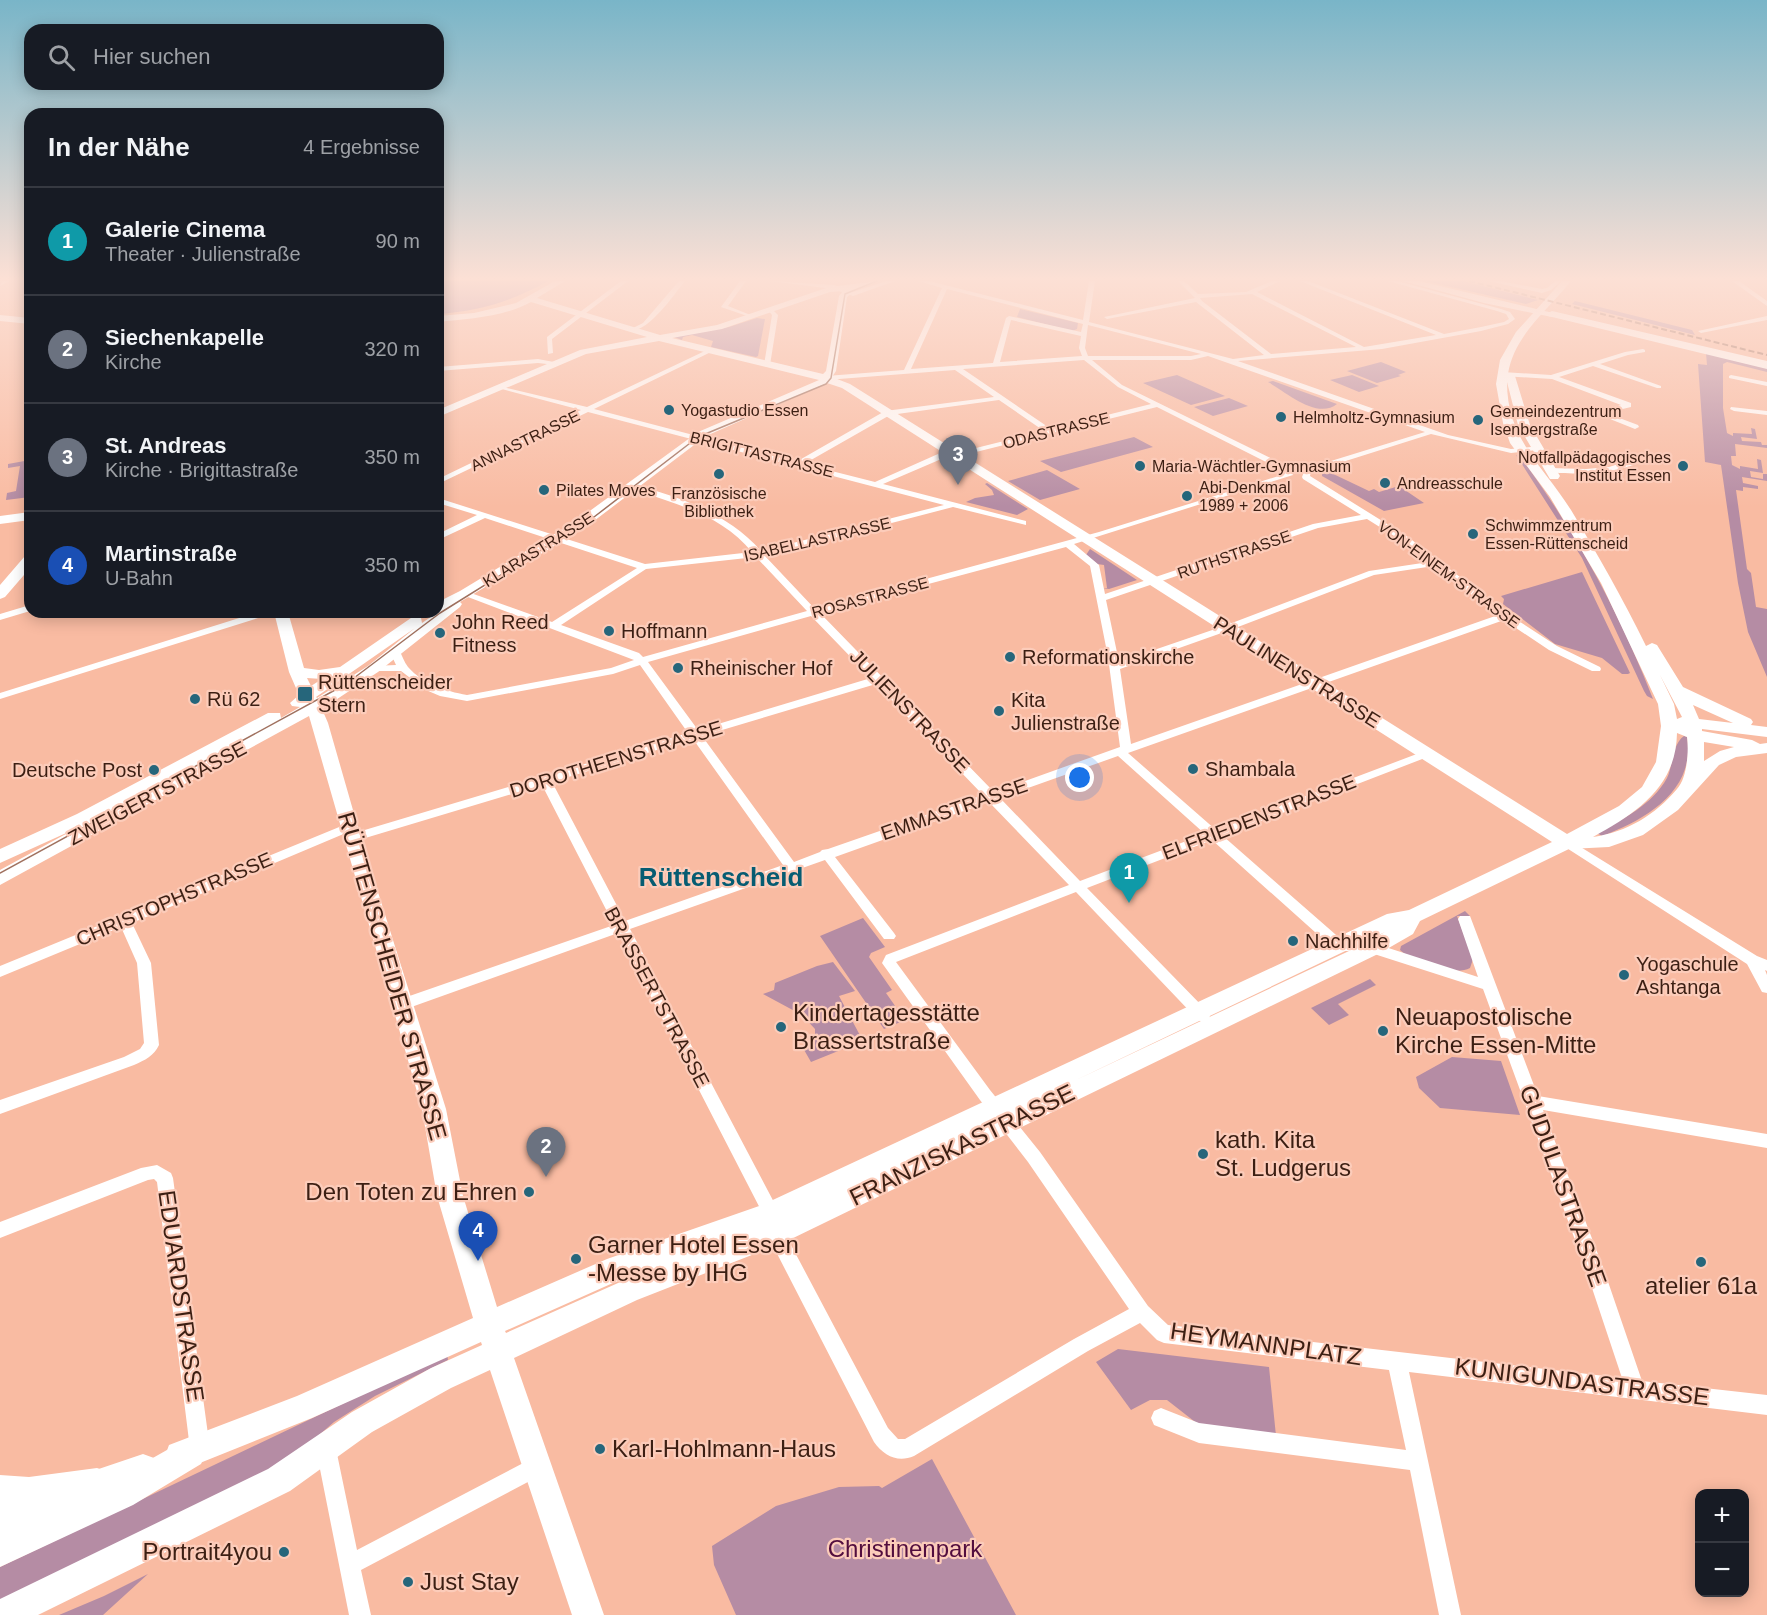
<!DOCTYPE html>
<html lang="de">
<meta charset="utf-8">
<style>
:root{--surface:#171b24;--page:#20242c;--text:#f1f3f6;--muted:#9ea1a6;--line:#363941;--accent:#ea580c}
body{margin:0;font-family:Helvetica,sans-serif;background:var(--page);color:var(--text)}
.controls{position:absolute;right:18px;bottom:18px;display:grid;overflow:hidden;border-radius:12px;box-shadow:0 3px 15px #0003}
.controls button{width:54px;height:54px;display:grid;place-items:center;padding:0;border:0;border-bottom:2px solid var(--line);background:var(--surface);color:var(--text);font:30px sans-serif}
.you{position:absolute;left:1080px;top:778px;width:21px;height:21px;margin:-15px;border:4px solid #fff;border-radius:50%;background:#1a73e8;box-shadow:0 0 0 9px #1a73e833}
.badge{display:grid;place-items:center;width:39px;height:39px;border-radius:50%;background:var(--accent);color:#fff;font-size:20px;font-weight:700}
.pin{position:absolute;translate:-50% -50px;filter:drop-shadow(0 2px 3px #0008)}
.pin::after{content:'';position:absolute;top:32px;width:21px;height:18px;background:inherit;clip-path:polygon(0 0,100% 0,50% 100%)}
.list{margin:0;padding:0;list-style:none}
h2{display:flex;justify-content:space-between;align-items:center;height:78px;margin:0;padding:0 24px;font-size:26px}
h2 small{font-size:20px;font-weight:400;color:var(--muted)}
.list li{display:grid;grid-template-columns:39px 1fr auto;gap:18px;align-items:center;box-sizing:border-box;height:108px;padding:0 24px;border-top:2px solid var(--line)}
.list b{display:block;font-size:22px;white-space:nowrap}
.list p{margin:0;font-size:20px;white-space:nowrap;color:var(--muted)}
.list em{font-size:20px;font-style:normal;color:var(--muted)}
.icon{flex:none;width:33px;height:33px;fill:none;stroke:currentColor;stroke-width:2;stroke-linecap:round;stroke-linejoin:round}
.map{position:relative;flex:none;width:1767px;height:1615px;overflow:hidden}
.search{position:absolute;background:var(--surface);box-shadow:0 3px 15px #0003;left:24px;top:24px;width:420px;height:66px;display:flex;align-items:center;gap:15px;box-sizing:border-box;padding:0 21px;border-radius:18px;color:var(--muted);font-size:22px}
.panel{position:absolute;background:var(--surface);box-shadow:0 3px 15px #0003;left:24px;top:108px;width:420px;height:510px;border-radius:18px}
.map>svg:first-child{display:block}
</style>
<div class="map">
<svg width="1767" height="1615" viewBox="0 0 1767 1615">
<rect width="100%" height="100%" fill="#f9bba2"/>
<path fill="#b58ca4" d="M438 281H548C513 301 479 311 438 314Z
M1425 281H1463L1538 300 1526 304Z
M1575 301 1692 330 1695 335 1572 304Z
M1020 309 1078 323 1077 329 1072 331 1017 317Z
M757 318 765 319 758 356 756 357 711 347 713 341 692 335 683 337 682 340 674 337 729 327Z
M1706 353 1767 368V372L1727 362 1723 364V408L1727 433 1733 436V433L1752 434 1751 428 1755 429 1757 439 1741 437 1742 441 1761 442 1762 445H1767V448L1735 444 1736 456H1731L1732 465 1740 469V466L1758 469 1757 459 1761 460 1763 473 1750 471 1751 477 1763 479V474H1767V481L1742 477 1743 483 1758 486V489L1743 487V491L1736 490 1747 569 1751 573 1756 607 1767 609V677L1748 632 1738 583 1721 465 1705 462 1698 364 1707 365Z
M1381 362 1406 372 1398 375 1401 376 1377 383 1347 371Z
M1177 375 1225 396 1191 405 1143 383Z
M1352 375 1379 386 1359 392 1330 380Z
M1273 381 1337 404C1317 420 1286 392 1268 382Z
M1229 398 1248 406 1213 416 1194 407Z
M1134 437 1153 447 1061 472 1040 461Z
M1516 455 1522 459C1576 533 1620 613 1653 699L1647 696 1644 691 1582 558Z
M30 460V497L6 500 7 493 16 491 20 466 8 468V464Z
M1047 470 1080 489 1040 500 1008 481Z
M1327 471 1369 491 1374 489 1379 492 1399 486 1424 503 1384 511 1322 476V473Z
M987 483 1028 509 1017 515 966 502 975 498 994 495 992 490 985 484Z
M1090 549 1137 580 1109 589 1103 588H1107L1104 565 1097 564 1086 555Z
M1582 572 1630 673 1628 674H1622L1602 658 1555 644 1503 604 1504 599 1501 596Z
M1684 736 1687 737C1696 791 1645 820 1602 836L1597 833C1623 819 1652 805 1667 778 1673 766 1672 744 1684 736Z
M1465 911 1470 916H1457L1473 959 1470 968C1453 977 1423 961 1406 955L1400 950 1401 946Z
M863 918 885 947 871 953 869 957 892 990 886 993 905 1020 884 1029 820 936Z
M833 962 855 991 839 996 863 1041 811 1062 803 1048 815 1043V1029L802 1015 763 994 774 990 775 983 817 966Z
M1370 979 1376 985 1338 1004 1349 1015 1329 1025 1311 1008Z
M1452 1057 1501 1061 1520 1115 1440 1108 1419 1088 1416 1077Z
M1118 1349 1269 1367 1276 1436 1199 1425 1167 1400H1150L1131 1410 1096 1362Z
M447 1354 448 1360 375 1396 334 1422 277 1472 0 1603V1567Z
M932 1459 1016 1615H736L714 1565 712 1546 776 1506 839 1487 879 1486 882 1488Z
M148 1574 103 1615H59L104 1596Z"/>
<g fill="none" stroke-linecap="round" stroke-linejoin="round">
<path fill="#fff" fill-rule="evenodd" d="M2 281H9L0 286Z
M621 281H628L552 339 553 353 548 354 547 337Z
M679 281H685C673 296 650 330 631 331V329L643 323Z
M740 281H746L728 306 753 316V318L721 307Z
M770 281 834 285 853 292 886 281H895L853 296 833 289Z
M919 281H929L1083 320 1089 281H1095L1089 322 1233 359 1264 355 1196 302 1107 319 1104 317 1195 298 1178 281H1184L1198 294 1246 292 1272 281H1280L1257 292 1364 347 1436 335 1300 281H1308L1444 334 1481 327 1504 322 1509 319 1506 314 1497 311 1388 281H1397L1501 309 1510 312 1515 319 1508 324 1481 331 1382 349 1238 361 1448 435 1511 449 1540 446 1541 448 1537 450 1511 453 1431 434 1311 472 1310 476 1408 537 1508 614 1557 646 1600 667 1601 669 1600 671H1592L1549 650 1504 620 1128 753 1216 830 1422 752H1430L1432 754 1430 756 1223 836 1343 941 1373 943 1478 977 1458 919 1460 916H1470L1538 1096 1767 1134V1148L1543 1110 1604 1270 1642 1381 1767 1395V1415L1409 1372 1461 1615H1439L1410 1470 1199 1443 1154 1425 1151 1418 1154 1411 1161 1408 1199 1423 1406 1450 1389 1370 1164 1343 1157 1340 1140 1323 1088 1351 914 1456C898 1463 884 1456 874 1442L770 1240 767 1234 770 1228 776 1226 782 1228 888 1428 898 1439H905L1074 1339 1129 1309 1028 1162 980 1100 882 963 886 955 1069 885 989 802 835 857 894 933 896 936 894 939H884L825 860 630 929 777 1208 779 1213 777 1218 771 1221 765 1218 618 933 403 1010 398 1008 396 1004 398 1000 614 925 542 785 352 842 348 841 346 838 348 835 688 733 640 665 613 674 467 701 440 696 426 690 401 671H369L368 669 369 667 373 666 396 665 390 652 395 649 399 650C402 655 404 662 408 667 423 684 445 691 467 695L611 668 634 660 460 594 462 592H468L552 622 637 568 485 518 438 540V534L477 515 438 503V498L645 564 752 552C721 514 673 503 629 488V484H632C679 497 728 513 761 551L944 505 588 412 438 484V479L581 410 498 388V386L587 407 707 350H711V352L594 409 796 462 885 411 994 397 955 370 826 380 823 378 826 376 904 370 942 288ZM947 289 1083 324 1081 332 1009 316 1006 318 993 363 911 369ZM1252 294 1356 347 1271 354 1202 301 1200 298ZM1011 320 1081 336 1079 348 1082 356 1000 362ZM1088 325 1201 354 1191 356H1088L1085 348ZM1208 356 1425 432 1305 469 1302 477 1303 479 1361 515 1313 524 1105 594 1099 565 1074 544 1293 475 1291 468 1122 385 1092 360H1191ZM1084 360 1118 387 1151 404 1051 429 963 369ZM999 400 1044 431 952 454V458L1157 407 1284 471 1285 474 1099 532 815 609 765 556 953 507 1026 525V521L883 484 953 454V450H947L875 482 804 464 890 415ZM1367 519 1402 541 1429 562 1369 571 1224 626 1119 662 1106 600 1318 528ZM1066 547 1090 566 1108 657 1120 747 994 792 820 613ZM756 557 807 611 643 657 639 653 561 625 646 569ZM1434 566 1498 615 1131 744 1120 669 1230 630 1374 575ZM811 616 871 678 698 730 648 662ZM876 684 983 795 828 849 822 850 820 852 794 862 702 736ZM693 739 783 865 625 921 552 782ZM1118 756 1205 834 1080 881 1000 798ZM1212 840 1335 950 1371 953 1483 989 1586 1270 1622 1378 1168 1325 1148 1306 1040 1152 990 1090 896 962 1076 892 1198 1020 1203 1022 1208 1020 1210 1016 1208 1012 1087 888Z
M1489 281H1500L1542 289 1547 288 1555 281H1561L1551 290 1542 293Z
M1732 281H1739L1767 301V306Z
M771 308 778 315 770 365 767 367 764 365 772 315 768 310Z
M1767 316V320L1701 333 1698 331Z
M1643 349 1645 350V352L1628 355 1600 364 1661 386V388H1657L1593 366 1559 377 1631 403V407L1606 413 1638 425 1639 427 1635 429 1595 413 1621 405 1552 379 1502 376 1499 374 1502 372 1551 375 1625 352Z
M538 359 559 363 556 365 538 363 438 371V367Z
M1731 375 1767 382V386L1729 378V376Z
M1731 407 1767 411V415L1734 411 1730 409Z
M1643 456H1646V460C1619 472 1593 475 1565 473 1558 473 1551 473 1546 470L1550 468 1586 469 1609 467Z
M30 605V611L0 620V614Z
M258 612H273L271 614 0 699V693Z
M349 823 355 827 353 830 132 923 151 963 159 1045C154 1056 145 1060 134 1065L0 1114V1100L124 1057 140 1049 144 1043 137 963 121 927 0 977V966Z
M1566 838 1757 956 1767 960V971L1765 970 1767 975V993L1762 992 1747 964 1562 845 1560 842Z
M157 1165 171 1173 173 1178 210 1449 207 1456 200 1459 193 1456 190 1449 157 1182 154 1179 148 1180 0 1238V1222L141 1168Z
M326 1439 333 1442 336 1449 357 1550 529 1460 536 1457 543 1460 546 1467 543 1474 361 1570 371 1615H349L316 1449 319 1442Z"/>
<path fill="#fff" fill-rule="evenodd" d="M555 281H565L537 298 660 335 717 325 829 287 879 281 853 292 847 297 836 371 832 377 850 384 1567 834 1619 806 1642 787 1656 762 1661 726 1658 704 1601 583 1550 497 1510 443 1503 423 1496 384 1500 360 1516 332 1562 281H1571C1548 310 1514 335 1508 374L1515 376 1530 425 1560 476 1558 479H1550L1518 425 1507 382C1507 440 1543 465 1571 510 1598 555 1623 599 1646 646L1652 643 1657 645 1683 687 1751 719 1753 722 1751 725 1767 727V737L1702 729V731L1752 740 1760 744 1767 743V753L1736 757 1719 765 1678 810 1643 835 1609 847 1569 849 1420 921 1413 934 1380 953 785 1242 637 1300 514 1358 604 1615H572L490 1370 451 1388 372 1432 290 1491 38 1615H0V1599L268 1469 352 1412 431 1368 482 1345 481 1342 312 1418 180 1471 169 1467 165 1456 169 1445 297 1396 473 1318 437 1196 422 1109 309 716 0 885V870L75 829 0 863V849L77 814 268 713H280L281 718 300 707 292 706 290 703 299 695 289 672 274 612H288L304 668 319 670 340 667 411 618H421L422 623 438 612V602L460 591 576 521 698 432 819 380 659 341 586 354 438 417V410L580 350 647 337 531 302C504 317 468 319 438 322V316L474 313 516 303ZM843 291 839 296 826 371 823 374 672 338 722 329 830 292ZM827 383 842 388 1552 842 1409 910 1387 914 762 1205 607 1259 497 1307 463 1196 446 1109 361 838 328 723 322 709 378 672 460 607 462 604 460 602 586 527 706 436ZM415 628 368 666 317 698 316 697ZM1660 675 1682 717 1677 719 1674 704ZM307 678 322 679 311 686ZM1693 705 1733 723 1699 719ZM1677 733 1687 737C1689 752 1687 778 1677 789 1655 815 1627 832 1593 837 1636 813 1676 788 1677 733ZM1704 742 1734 747 1720 751 1704 761ZM1385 932 1366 943 1074 1081ZM645 1271 506 1333 505 1331 613 1283Z
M30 512V520L0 524V516Z
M143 1454 154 1458 158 1469 154 1480 89 1502 78 1498 74 1487 78 1476Z
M46 1488 57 1492 61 1503 57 1514 0 1534V1504Z"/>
<path fill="#fff" fill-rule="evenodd" d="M1403 281H1419L1557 314 1552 317 1484 303Z
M0 315 30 318V324L0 321Z
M30 555V568L5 597 0 599V585L25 556Z
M190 1437 201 1442 206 1453 201 1464 133 1505 0 1567V1532L59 1506 29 1511 0 1509V1475L29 1477 97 1468 109 1472 112 1481Z"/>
<path fill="#fff" fill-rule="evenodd" d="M1552 311 1767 361V369L1548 316 1546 314Z"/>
<path stroke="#a0715f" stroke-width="1.5" d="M0 873 346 684 440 613 594 517 698 437 826 384 831 378 845 294 877 281"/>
<path stroke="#a0715f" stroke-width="2" stroke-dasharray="6 3" stroke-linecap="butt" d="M1469 281 1767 355"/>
</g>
<linearGradient id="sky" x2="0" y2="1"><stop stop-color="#79b5c8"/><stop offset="0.55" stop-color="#fce0d5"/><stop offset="1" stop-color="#fce0d5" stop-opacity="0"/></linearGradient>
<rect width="1767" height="507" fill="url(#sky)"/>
<g fill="#26667b" stroke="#fcccba" stroke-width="2">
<circle cx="669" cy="410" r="6"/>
<circle cx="1281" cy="417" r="6"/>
<circle cx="1478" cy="420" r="6"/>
<circle cx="1140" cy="466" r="6"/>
<circle cx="1683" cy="466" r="6"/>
<circle cx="719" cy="474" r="6"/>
<circle cx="1385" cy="483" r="6"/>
<circle cx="544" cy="490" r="6"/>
<circle cx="1187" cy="496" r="6"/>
<circle cx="1473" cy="534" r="6"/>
<circle cx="609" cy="631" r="6"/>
<circle cx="440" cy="633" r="6"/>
<circle cx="1010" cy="657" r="6"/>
<circle cx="678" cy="668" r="6"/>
<rect x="297" y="686" width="16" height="16" rx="3"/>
<circle cx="195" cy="699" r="6"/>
<circle cx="999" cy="711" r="6"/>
<circle cx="1193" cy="769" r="6"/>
<circle cx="154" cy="770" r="6"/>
<circle cx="1293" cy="941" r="6"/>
<circle cx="1624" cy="975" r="6"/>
<circle cx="781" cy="1027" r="6"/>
<circle cx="1383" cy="1031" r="6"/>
<circle cx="1203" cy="1154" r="6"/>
<circle cx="529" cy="1192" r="6"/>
<circle cx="576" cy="1259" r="6"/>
<circle cx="1701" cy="1262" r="6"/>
<circle cx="600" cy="1449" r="6"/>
<circle cx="284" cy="1552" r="6"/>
<circle cx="408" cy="1582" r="6"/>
</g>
<g text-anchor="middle" stroke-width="4.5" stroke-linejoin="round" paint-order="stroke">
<g font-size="16" fill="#3c1f13" stroke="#fcccba" text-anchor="start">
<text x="681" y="416">Yogastudio Essen</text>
<text x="1490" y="417">Gemeindezentrum<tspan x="1490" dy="18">Isenbergstraße</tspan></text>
<text x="1293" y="423">Helmholtz-Gymnasium</text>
<text x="1671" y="463" text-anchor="end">Notfallpädagogisches<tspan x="1671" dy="18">Institut Essen</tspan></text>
<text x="1152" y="472">Maria-Wächtler-Gymnasium</text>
<text x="1397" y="489">Andreasschule</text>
<text x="1199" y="493">Abi-Denkmal<tspan x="1199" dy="18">1989 + 2006</tspan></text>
<text x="556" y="496">Pilates Moves</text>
<text x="719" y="499" text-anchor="middle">Französische<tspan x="719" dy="18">Bibliothek</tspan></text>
<text x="1485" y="531">Schwimmzentrum<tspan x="1485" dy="18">Essen-Rüttenscheid</tspan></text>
</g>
<g font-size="16" fill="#3c1f13" stroke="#fcccba">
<text transform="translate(1056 430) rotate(-14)" y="6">ODASTRASSE</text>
<text transform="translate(525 440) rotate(-26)" y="6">ANNASTRASSE</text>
<text transform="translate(762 454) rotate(14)" y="6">BRIGITTASTRASSE</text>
<text transform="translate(817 539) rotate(-13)" y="6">ISABELLASTRASSE</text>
<text transform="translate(538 549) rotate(-32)" y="6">KLARASTRASSE</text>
<text transform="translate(1234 554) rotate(-19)" y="6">RUTHSTRASSE</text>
<text transform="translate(1449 574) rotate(36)" y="6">VON-EINEM-STRASSE</text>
<text transform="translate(870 597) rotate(-15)" y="6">ROSASTRASSE</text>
</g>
<g font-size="20" fill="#3c1f13" stroke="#fcccba" text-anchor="start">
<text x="452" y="629">John Reed<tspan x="452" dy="23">Fitness</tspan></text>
<text x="621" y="638">Hoffmann</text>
<text x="1022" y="664">Reformationskirche</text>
<text x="690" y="675">Rheinischer Hof</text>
<text x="318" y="689">Rüttenscheider<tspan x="318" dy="23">Stern</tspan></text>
<text x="207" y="706">Rü 62</text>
<text x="1011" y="707">Kita<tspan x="1011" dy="23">Julienstraße</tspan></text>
<text x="1205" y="776">Shambala</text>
<text x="142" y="777" text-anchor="end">Deutsche Post</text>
<text x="1305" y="948">Nachhilfe</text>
<text x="1636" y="971">Yogaschule<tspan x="1636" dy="23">Ashtanga</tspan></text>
</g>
<g font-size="20" fill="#3c1f13" stroke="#fcccba">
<text transform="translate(1297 672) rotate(32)" y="7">PAULINENSTRASSE</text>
<text transform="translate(910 711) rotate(46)" y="7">JULIENSTRASSE</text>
<text transform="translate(616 759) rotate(-17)" y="7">DOROTHEENSTRASSE</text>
<text transform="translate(157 793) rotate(-28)" y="7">ZWEIGERTSTRASSE</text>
<text transform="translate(954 809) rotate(-19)" y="7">EMMASTRASSE</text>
<text transform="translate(1259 817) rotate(-21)" y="7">ELFRIEDENSTRASSE</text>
<text transform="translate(174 899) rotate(-23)" y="7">CHRISTOPHSTRASSE</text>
<text transform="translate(657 997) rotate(62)" y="7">BRASSERTSTRASSE</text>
</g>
<g font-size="24" fill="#3c1f13" stroke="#fcccba">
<text transform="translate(392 976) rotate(74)" y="8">RÜTTENSCHEIDER STRASSE</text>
<text transform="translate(962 1145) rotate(-26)" y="8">FRANZISKASTRASSE</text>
<text transform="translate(1563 1186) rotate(70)" y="8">GUDULASTRASSE</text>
<text transform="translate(181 1296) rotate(82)" y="8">EDUARDSTRASSE</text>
<text transform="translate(1266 1344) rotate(8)" y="8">HEYMANNPLATZ</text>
<text transform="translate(1582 1382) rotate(7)" y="8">KUNIGUNDASTRASSE</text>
</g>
<g font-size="24" fill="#3c1f13" stroke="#fcccba" text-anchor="start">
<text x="793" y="1021">Kindertagesstätte<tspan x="793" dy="28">Brassertstraße</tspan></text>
<text x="1395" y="1025">Neuapostolische<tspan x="1395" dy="28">Kirche Essen-Mitte</tspan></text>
<text x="1215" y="1148">kath. Kita<tspan x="1215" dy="28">St. Ludgerus</tspan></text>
<text x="517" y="1200" text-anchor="end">Den Toten zu Ehren</text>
<text x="588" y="1253">Garner Hotel Essen<tspan x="588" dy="28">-Messe by IHG</tspan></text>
<text x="1701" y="1294" text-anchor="middle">atelier 61a</text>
<text x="612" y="1457">Karl-Hohlmann-Haus</text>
<text x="272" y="1560" text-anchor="end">Portrait4you</text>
<text x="420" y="1590">Just Stay</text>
</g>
<g font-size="24" fill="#520d3e" stroke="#fcccba">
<text x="905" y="1557">Christinenpark</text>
</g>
<g font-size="26" font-weight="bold" fill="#065c72" stroke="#fcccba">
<text x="721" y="886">Rüttenscheid</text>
</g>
</g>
</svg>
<div class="controls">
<button>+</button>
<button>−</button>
</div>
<div class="you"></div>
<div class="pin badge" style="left:1129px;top:903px;background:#0f9aa8">1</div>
<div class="pin badge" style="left:546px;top:1177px;background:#6b7280">2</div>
<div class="pin badge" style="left:958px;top:485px;background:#6b7280">3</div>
<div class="pin badge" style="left:478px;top:1261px;background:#1a4fb4">4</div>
<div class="search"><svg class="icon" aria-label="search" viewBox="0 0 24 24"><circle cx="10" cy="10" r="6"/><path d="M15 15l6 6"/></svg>Hier suchen</div>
<section class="panel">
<h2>In der Nähe<small>4 Ergebnisse</small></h2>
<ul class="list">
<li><span class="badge" style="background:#0f9aa8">1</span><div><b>Galerie Cinema</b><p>Theater · Julienstraße</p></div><em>90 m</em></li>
<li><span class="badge" style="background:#6b7280">2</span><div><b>Siechenkapelle</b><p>Kirche</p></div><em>320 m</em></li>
<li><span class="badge" style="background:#6b7280">3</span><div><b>St. Andreas</b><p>Kirche · Brigittastraße</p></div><em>350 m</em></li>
<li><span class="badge" style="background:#1a4fb4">4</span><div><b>Martinstraße</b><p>U-Bahn</p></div><em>350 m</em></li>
</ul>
</section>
</div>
